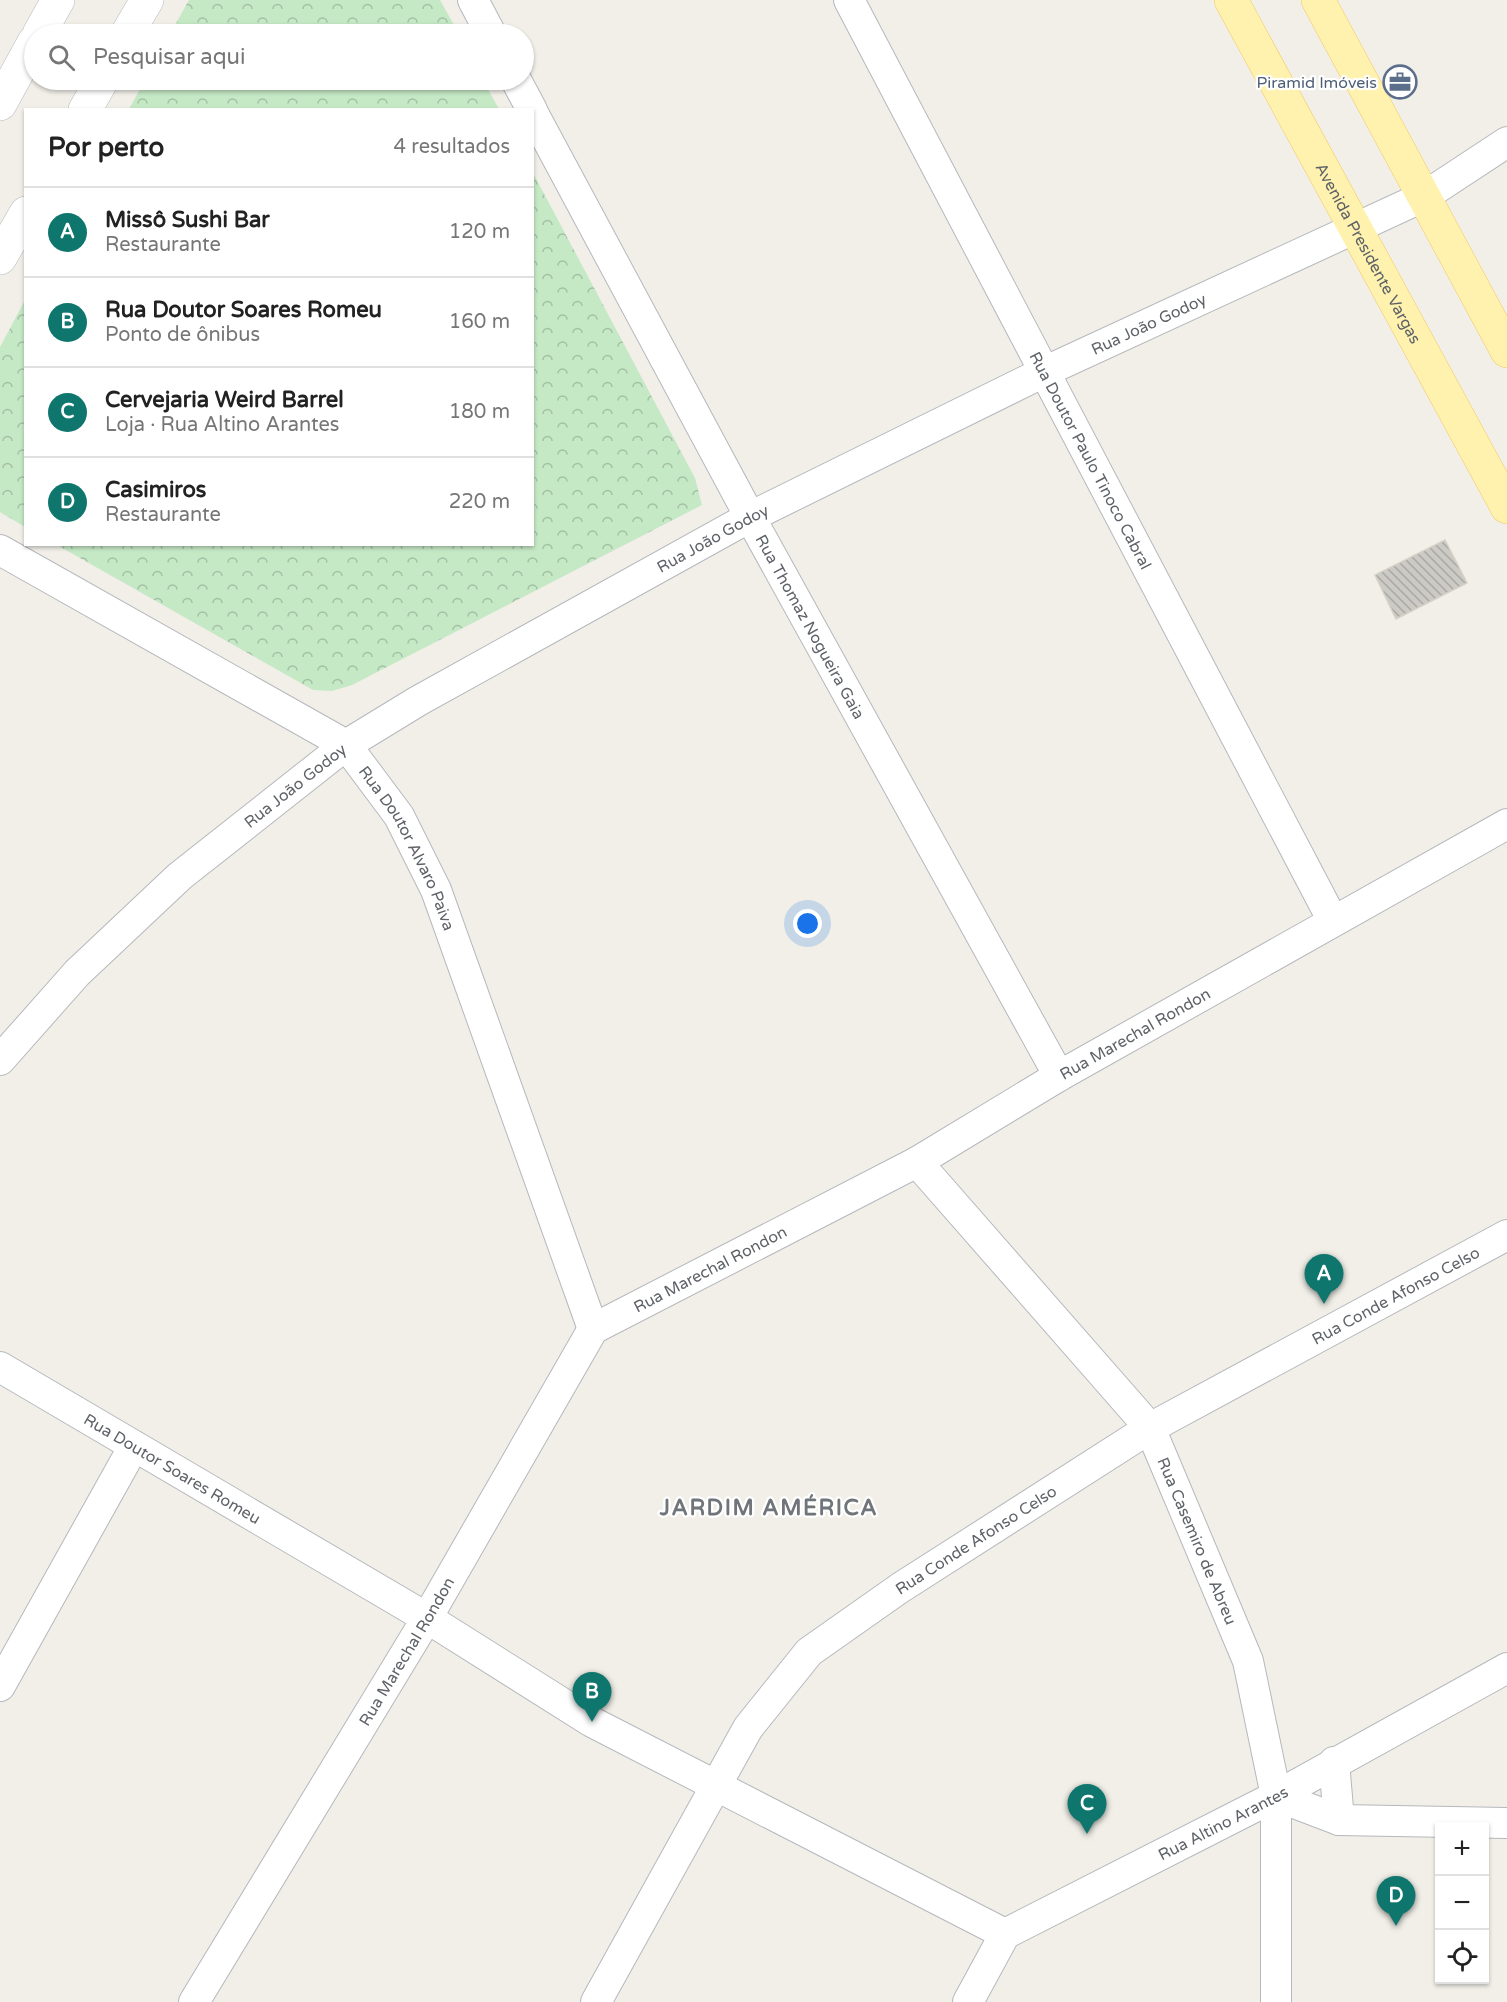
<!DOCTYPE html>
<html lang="pt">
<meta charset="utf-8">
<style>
:root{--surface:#fff;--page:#f6f6f6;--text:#222;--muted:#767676;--line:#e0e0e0;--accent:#0f766e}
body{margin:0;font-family:"Varela Round",sans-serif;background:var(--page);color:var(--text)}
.controls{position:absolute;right:18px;bottom:18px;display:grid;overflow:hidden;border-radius:0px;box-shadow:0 2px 4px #0004}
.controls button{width:54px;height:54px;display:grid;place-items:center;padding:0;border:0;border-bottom:2px solid var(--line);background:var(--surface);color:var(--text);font:30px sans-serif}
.you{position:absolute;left:808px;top:924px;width:21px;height:21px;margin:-15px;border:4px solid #fff;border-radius:50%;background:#1a73e8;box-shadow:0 0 0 9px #1a73e833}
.badge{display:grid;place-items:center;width:39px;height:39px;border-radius:50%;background:var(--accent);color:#fff;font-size:20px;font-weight:700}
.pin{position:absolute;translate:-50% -50px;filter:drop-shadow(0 2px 3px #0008)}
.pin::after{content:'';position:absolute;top:32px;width:21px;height:18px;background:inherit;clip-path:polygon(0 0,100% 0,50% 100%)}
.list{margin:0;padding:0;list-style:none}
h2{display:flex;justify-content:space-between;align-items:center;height:78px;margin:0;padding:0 24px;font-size:26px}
h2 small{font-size:20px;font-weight:400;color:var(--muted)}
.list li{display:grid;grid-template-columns:39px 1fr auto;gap:18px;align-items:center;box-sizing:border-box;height:90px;padding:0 24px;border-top:2px solid var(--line)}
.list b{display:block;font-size:22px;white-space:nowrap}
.list p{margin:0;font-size:20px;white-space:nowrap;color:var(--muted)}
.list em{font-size:20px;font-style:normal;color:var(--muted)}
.icon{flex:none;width:33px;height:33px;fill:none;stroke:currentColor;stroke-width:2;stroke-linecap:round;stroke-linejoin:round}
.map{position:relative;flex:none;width:1507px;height:2002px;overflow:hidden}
.search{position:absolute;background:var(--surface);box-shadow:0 2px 4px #0004;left:24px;top:24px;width:510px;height:66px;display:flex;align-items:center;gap:15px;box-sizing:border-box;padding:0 21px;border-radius:33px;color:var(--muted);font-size:22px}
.panel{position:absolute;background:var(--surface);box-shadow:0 2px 4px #0004;left:24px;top:108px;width:510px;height:438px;border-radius:0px}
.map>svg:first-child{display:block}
</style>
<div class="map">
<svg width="1507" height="2002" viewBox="0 0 1507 2002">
<defs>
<pattern id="park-crowns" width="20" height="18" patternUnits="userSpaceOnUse" patternTransform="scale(1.5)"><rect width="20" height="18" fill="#c5e8c5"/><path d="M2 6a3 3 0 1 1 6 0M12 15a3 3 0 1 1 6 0" fill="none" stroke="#a3c0a4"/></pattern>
<pattern id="building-back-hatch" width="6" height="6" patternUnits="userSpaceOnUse" patternTransform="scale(1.5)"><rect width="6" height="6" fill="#cccac5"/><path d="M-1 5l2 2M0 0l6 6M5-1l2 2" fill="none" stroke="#a9a8a4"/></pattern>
</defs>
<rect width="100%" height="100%" fill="#f1efe8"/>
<path fill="url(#park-crowns)" d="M189 0H440L459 34H170Z
M145 80H483L499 109H129Z
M533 173 695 478 702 505 352 685 332 691 313 690 57 545 532 544Z
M25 300V527L0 512V347Z"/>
<path fill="url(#building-back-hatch)" stroke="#d6d1c6" stroke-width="1.5" d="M1445 540 1467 583 1396 619 1375 575Z"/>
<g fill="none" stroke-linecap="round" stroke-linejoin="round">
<defs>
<g id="street">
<path d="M473 0 491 34"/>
<path id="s1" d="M849 0 1333 921"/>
<path d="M516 80 532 110"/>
<path id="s2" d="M532 111 750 517 1059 1076"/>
<path id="s3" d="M0 550 346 745 399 816 436 890 593 1329"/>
<path id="s4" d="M0 1060 77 973 180 876 346 745 418 701 750 517 1046 371 1425 196 1507 142"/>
<path id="s5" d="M917 1162 1150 1428 1248 1661 1276 1796V2002"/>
<path id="s6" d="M0 1367 427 1618 592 1722 1005 1934"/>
<path d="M0 1686 134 1446"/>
<path d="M1334 1762 1339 1820"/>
<path d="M1276 1796 1339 1820 1507 1823"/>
<path id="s7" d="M194 2002 427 1618 593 1329 917 1162 1059 1076 1507 824"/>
<path id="s8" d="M596 2002 748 1728 809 1652 900 1588 1150 1428 1507 1235"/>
<path id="s9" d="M968 2002 1005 1934 1276 1796 1507 1668"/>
</g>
<path id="secondary" d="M39 34 58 0
M127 34 147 0
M0 104 34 42
M85 110 102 80
M0 258 26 213"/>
<g id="primary">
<path id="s10" d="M1231 0 1507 507"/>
<path d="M1318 0 1507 351"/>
</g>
</defs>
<use href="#street" stroke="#b5b8bc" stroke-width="32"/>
<use href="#secondary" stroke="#b6babf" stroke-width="34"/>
<use href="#primary" stroke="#f2c960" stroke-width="34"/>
<use href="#street" stroke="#fff" stroke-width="30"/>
<use href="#secondary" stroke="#fff" stroke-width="33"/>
<use href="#primary" stroke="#fff2af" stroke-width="33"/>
</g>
<defs>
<symbol id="office-ring" viewBox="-11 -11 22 22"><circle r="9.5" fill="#fff" stroke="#5c6f8a" stroke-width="1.5"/><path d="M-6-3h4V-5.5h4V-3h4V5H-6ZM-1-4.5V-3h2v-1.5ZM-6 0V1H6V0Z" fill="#5c6f8a"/></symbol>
</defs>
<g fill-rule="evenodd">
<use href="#office-ring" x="1381" y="63" width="38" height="38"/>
</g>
<g text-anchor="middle" stroke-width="4.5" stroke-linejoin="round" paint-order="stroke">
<g font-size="16" fill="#4e5e75" stroke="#fff" text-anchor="end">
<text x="1377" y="88">Piramid Imóveis</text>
</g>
<g font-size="16" fill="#5f6368" stroke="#fff">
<text dy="6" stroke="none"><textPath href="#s10" startOffset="288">Avenida Presidente Vargas</textPath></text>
<text dy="6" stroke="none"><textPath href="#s4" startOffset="1376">Rua João Godoy</textPath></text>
<text dy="6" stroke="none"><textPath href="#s1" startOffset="520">Rua Doutor Paulo Tinoco Cabral</textPath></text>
<text dy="6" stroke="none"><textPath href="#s4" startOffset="890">Rua João Godoy</textPath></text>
<text dy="6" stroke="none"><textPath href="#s2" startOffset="586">Rua Thomaz Nogueira Gaia</textPath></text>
<text dy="6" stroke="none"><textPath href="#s4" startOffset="404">Rua João Godoy</textPath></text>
<text dy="6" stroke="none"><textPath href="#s3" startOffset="518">Rua Doutor Alvaro Paiva</textPath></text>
<text dy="6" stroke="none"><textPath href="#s7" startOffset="1400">Rua Marechal Rondon</textPath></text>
<text dy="6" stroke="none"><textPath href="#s7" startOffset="914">Rua Marechal Rondon</textPath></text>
<text dy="6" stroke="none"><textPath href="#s8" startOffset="1098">Rua Conde Afonso Celso</textPath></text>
<text dy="6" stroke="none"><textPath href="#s6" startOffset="200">Rua Doutor Soares Romeu</textPath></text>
<text dy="6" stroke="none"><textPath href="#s8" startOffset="612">Rua Conde Afonso Celso</textPath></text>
<text dy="6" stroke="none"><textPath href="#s5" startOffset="476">Rua Casemiro de Abreu</textPath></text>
<text dy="6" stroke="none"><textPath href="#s7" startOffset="410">Rua Marechal Rondon</textPath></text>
<text dy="6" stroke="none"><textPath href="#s9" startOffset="322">Rua Altino Arantes</textPath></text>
</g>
<g font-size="22" font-weight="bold" letter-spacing="1.5" fill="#70757a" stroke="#fff">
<text x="769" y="1515">JARDIM AMÉRICA</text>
</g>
</g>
</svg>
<div class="controls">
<button>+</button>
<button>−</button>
<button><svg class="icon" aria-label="locate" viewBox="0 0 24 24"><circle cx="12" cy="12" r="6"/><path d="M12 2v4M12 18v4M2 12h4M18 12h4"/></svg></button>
</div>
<div class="you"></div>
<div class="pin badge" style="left:1324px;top:1304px">A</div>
<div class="pin badge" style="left:592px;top:1722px">B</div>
<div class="pin badge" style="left:1087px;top:1834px">C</div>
<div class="pin badge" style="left:1396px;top:1926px">D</div>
<div class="search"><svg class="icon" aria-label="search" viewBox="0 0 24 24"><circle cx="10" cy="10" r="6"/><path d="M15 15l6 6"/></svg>Pesquisar aqui</div>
<section class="panel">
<h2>Por perto<small>4 resultados</small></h2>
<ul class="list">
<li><span class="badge">A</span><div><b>Missô Sushi Bar</b><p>Restaurante</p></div><em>120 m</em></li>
<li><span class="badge">B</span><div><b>Rua Doutor Soares Romeu</b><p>Ponto de ônibus</p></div><em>160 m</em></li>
<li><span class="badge">C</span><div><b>Cervejaria Weird Barrel</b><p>Loja · Rua Altino Arantes</p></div><em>180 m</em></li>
<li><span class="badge">D</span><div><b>Casimiros</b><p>Restaurante</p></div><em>220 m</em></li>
</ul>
</section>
</div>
